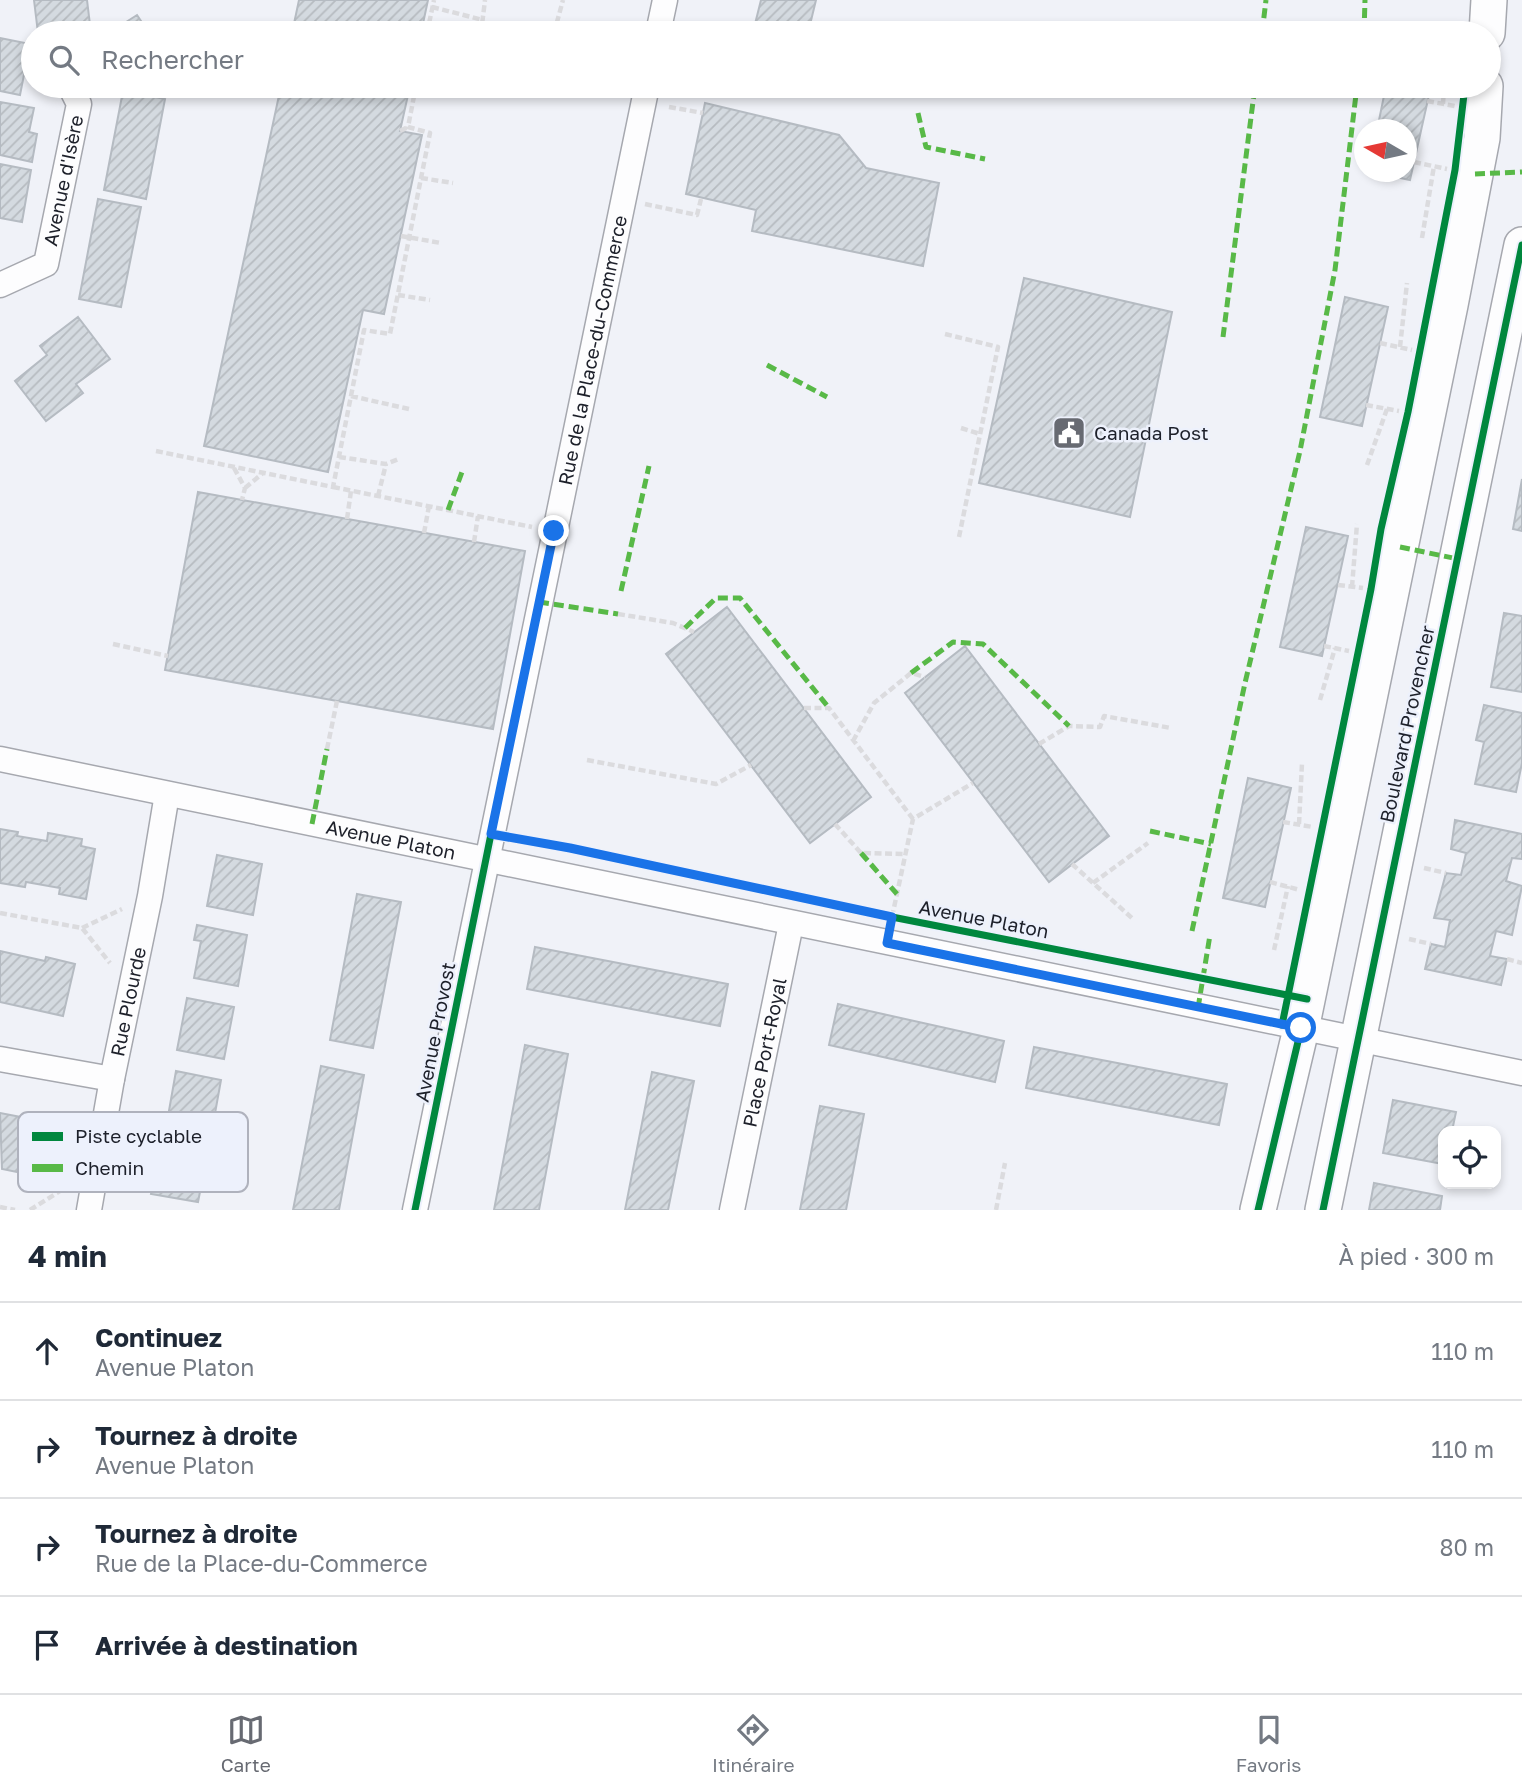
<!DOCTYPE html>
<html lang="fr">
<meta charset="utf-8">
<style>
:root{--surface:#fff;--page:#f6f6f7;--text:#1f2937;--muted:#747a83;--line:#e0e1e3;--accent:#676a72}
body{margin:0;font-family:"Golos Text",sans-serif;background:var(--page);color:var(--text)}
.controls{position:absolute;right:21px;bottom:21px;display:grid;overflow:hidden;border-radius:14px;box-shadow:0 4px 10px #0003}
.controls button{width:63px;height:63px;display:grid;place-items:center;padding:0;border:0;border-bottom:2px solid var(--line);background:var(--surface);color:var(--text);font:35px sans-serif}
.compass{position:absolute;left:1354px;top:119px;width:63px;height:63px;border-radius:50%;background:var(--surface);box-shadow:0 4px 10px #0003;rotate:279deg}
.stop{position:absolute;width:21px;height:21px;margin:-16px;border:5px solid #1a73e8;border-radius:50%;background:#fff}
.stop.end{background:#1a73e8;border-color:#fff;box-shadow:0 2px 7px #0008}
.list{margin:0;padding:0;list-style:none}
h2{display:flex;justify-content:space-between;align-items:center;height:91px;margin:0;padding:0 28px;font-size:30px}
h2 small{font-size:23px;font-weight:400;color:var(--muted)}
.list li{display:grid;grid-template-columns:46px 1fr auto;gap:21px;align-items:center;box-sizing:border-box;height:98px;padding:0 28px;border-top:2px solid var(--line)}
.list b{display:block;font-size:26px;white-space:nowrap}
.list p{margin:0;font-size:23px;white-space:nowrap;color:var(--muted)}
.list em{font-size:23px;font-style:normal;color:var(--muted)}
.icon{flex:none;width:38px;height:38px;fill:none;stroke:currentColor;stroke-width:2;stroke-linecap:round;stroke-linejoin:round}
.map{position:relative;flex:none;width:1522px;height:1210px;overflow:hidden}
.search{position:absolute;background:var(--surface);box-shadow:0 4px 10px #0003;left:21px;right:21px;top:21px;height:77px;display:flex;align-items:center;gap:18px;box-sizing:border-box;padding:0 24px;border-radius:38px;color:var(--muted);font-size:26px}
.sheet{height:483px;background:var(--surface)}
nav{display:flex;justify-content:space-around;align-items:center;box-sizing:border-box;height:98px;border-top:2px solid var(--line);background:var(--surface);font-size:19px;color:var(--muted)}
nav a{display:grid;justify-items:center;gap:4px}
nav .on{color:var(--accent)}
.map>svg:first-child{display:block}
</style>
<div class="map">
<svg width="1522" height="1210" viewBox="0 0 1522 1210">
<defs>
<pattern id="building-hatch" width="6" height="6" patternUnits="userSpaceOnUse" patternTransform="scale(1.75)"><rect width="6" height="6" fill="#d4dae0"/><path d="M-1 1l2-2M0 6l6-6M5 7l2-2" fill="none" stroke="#b6bbc0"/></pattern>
</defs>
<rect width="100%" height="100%" fill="#f0f2f8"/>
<path fill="url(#building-hatch)" stroke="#b5bbc2" stroke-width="2" d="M34 0H87L91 33H38Z
M299 0H428L421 33H292Z
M761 0H816L808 33 753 32Z
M137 15 149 33H109Z
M0 38 30 44 20 95 0 91Z
M281 86H410L400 131 422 135 384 314 363 310 328 472 204 446Z
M1386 86H1431L1410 180 1372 172H1406V130H1377Z
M123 91 165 99 146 199 104 190Z
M0 102 34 108 29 132 37 134 32 162 0 155Z
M705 103 839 135 866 168 939 183 923 266 752 231 756 210 686 194Z
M0 164 31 170 22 222 0 218Z
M98 199 141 207 121 307 79 299Z
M1024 278 1172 312 1130 517 979 483Z
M1345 297 1388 307 1362 426 1320 417Z
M78 317 110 359 76 384 83 393 46 421 15 381 47 355 40 346Z
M1522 479V531L1513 529Z
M198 492 525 551 493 729 165 670Z
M1306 527 1348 536 1322 656 1280 647Z
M727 607 871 797 810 843 666 654Z
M1504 613 1522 616V692L1491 687Z
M965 646 1109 836 1049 882 905 693Z
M1484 705 1522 713V763L1516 792 1475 784 1484 742 1476 740Z
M1248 778 1291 788 1265 907 1223 898Z
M1455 820 1522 834V859L1512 858 1506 881 1522 886 1512 935 1496 931 1490 956 1507 959 1501 985 1425 969 1431 944 1445 947 1450 920 1434 918 1446 873 1461 875 1466 853 1451 849Z
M0 829 18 832 17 836 47 841 48 833 82 839 81 846 95 849 86 899 59 894 60 888 26 882 25 887 0 883Z
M217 855 262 864 253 915 207 906Z
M357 894 401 902 373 1048 330 1040Z
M197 925 247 935 238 986 194 978 201 941 194 940Z
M535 947 728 984 720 1026 527 989Z
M0 951 45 961 46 957 75 964 63 1016 0 1002Z
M187 998 234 1007 224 1059 177 1050Z
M838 1004 1004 1041 995 1082 829 1045Z
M525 1045 568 1054 539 1210H494Z
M1034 1047 1227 1084 1219 1125 1026 1088Z
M321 1066 364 1075 339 1210H293Z
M176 1071 221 1080 212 1130 167 1122Z
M652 1072 694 1081 668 1210H625Z
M1393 1100 1456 1112 1452 1131H1443V1164L1383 1153Z
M820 1106 864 1114 846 1210H800Z
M0 1113 42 1121 32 1175 2 1169Z
M161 1143 208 1151 198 1202 151 1194Z
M1374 1183 1442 1196 1440 1210H1369Z"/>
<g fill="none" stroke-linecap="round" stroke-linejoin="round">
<defs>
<g id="street">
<path d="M658 33 665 0"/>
<path id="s1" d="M0 285 46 264 79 104 71 88"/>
<path id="s2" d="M0 759 1522 1073"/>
<path d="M0 1059 112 1079"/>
<path id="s3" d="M89 1210 112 1079 150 896 167 794"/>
<path id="s4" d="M415 1210 647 86"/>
<path id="s5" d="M732 1210 791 924"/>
</g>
<path id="secondary" d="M1487 33 1489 0
M1258 1210 1301 1029 1450 305 1482 138 1485 86
M1323 1210 1522 245"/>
</defs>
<use href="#street" stroke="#a6a8af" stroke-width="27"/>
<use href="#secondary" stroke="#a6a8af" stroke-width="38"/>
<path stroke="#dbdbde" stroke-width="4.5" stroke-dasharray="7 3.5" stroke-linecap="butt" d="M432 7 483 20
M427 33 434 0
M481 33 485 0
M554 33 563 0
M1447 33 1448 28
M1427 101 1455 106
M1443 104 1444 86
M669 107 703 113
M400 131 408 127
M1414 162 1447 169
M421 178 453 183
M645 204 697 215 701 199
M401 236 441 243
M1422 238 1434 166
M398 295 430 300
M945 334 998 347 959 537
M1380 343 1412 350
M1400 347 1407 283
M351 396 409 409
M1366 405 1399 411
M961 428 980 434
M156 451 333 487 364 330 390 334 430 133 408 127 416 86
M339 457 386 464 399 459
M1367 465 1387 409
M234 468 245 488 242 500
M333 487 532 527
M245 488 263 473
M378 496 386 464
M347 519 351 491
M424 533 429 506
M474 542 478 516
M1338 585 1363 588
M1352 587 1357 524
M618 614 673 623 694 632
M113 644 168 656
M1324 646 1349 651
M1320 700 1335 648
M804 708H829L913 819
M853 741 874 703 911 673 925 677
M1039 744 1069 726 1100 727 1104 716 1171 728
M327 749 337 701
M587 760 716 784 751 765
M1283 822 1313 827
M835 824 861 853 906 854
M1299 824 1302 763
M1072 864 1133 919
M1424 868 1446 873
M1270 882 1300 890
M1093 883 1148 843
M0 913 82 928 110 963
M892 917 913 819 973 783
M82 928 122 909
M1409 939 1431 944
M1274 950 1288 886
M1507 959 1522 963
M0 1207 15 1210
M30 1210 68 1186
M996 1210 1005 1163"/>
<use href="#street" stroke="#fdfdfe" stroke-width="24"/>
<use href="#secondary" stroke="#fdfdfe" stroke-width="35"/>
<path stroke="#58b947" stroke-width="5" stroke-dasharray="10 5" stroke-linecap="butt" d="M1262 33 1266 0
M1364 33 1365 0
M918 113 926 147 985 159
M1475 174 1522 172
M1223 337 1255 86
M767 365 827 397
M448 510 462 472
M1400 547 1458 559
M621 591 649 466
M539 602 618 614
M685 628 716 598H740L829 708
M911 673 953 642 983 644 1069 726
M312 824 327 749
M1150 831 1211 844
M861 853 897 894
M1192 931 1245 683 1300 451 1335 270 1357 86
M1198 1008 1210 935"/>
<defs>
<path id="cycleway" d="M1282 1025 1371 589 1381 529 1408 412 1455 170 1465 86
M415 1210 491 834 570 848 892 917 1307 999
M1258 1210 1301 1029
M1323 1210 1522 245"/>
</defs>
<use href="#cycleway" stroke="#edf1fc" stroke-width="11"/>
<use href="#cycleway" stroke="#00873e" stroke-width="7"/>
</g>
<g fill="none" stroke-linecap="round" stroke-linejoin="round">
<path stroke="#1a73e8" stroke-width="9" d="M554 531 491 834 570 848 892 917 887 943 1301 1028"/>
</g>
<defs>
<symbol id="civic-square" viewBox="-11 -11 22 22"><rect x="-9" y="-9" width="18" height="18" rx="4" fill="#676a72" stroke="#edf1fc"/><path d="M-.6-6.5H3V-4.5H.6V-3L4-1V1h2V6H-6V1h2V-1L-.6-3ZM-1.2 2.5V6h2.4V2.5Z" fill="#fff"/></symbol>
</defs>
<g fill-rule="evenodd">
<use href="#civic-square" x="1050" y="414" width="38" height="38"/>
</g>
<g text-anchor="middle" stroke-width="5" stroke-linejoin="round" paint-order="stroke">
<g font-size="19" fill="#1d202a" stroke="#edf1fc">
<text dy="7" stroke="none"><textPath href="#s1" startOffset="136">Avenue d'Isère</textPath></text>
<text dy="7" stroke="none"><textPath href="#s4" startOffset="878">Rue de la Place-du-Commerce</textPath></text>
<text transform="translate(1407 724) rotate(-78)" y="7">Boulevard Provencher</text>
<text dy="7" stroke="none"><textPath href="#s2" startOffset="399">Avenue Platon</textPath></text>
<text transform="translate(984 919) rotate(11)" y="7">Avenue Platon</text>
<text dy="7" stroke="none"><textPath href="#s3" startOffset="212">Rue Plourde</textPath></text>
<text transform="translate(435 1032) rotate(-79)" y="7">Avenue Provost</text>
<text dy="7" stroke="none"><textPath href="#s5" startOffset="161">Place Port-Royal</textPath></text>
</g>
<g font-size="19" fill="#1d202a" stroke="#edf1fc" text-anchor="start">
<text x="1094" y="440">Canada Post</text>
</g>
</g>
<rect x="18" y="1112" width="230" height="80" rx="10" fill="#edf1fc" stroke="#afb2bd" stroke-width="2"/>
<rect x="32" y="1132" width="31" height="9" fill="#00873e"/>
<rect x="32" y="1164" width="31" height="8" fill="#58b947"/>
<g font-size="19" fill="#1d202a">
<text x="75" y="1143">Piste cyclable</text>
<text x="75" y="1175">Chemin</text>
</g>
</svg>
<div class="controls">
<button><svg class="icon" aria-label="locate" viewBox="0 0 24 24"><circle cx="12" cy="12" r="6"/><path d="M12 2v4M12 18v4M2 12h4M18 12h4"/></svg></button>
</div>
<svg class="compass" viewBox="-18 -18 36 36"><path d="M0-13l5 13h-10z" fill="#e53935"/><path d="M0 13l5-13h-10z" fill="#747a83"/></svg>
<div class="stop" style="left:1301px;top:1028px"></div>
<div class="stop end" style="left:554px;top:531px"></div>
<div class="search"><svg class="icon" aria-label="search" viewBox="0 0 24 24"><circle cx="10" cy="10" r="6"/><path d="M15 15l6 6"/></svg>Rechercher</div>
</div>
<section class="sheet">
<h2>4 min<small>À pied · 300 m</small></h2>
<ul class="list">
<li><svg class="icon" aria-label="ahead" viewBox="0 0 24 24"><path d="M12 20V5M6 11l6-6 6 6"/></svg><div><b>Continuez</b><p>Avenue Platon</p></div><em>110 m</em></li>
<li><svg class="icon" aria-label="right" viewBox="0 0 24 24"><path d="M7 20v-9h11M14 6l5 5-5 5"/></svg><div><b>Tournez à droite</b><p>Avenue Platon</p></div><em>110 m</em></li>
<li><svg class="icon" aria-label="right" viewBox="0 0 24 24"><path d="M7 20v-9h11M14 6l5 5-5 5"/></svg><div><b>Tournez à droite</b><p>Rue de la Place-du-Commerce</p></div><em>80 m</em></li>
<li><svg class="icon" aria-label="arrive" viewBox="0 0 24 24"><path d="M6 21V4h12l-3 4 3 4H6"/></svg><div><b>Arrivée à destination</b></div></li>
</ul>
</section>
<nav>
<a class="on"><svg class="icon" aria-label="map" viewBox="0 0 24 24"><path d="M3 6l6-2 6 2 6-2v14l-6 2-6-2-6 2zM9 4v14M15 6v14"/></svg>Carte</a>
<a><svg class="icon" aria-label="directions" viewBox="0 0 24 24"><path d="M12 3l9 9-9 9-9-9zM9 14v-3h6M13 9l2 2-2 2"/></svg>Itinéraire</a>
<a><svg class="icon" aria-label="saved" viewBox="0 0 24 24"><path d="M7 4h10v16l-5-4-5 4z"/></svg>Favoris</a>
</nav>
